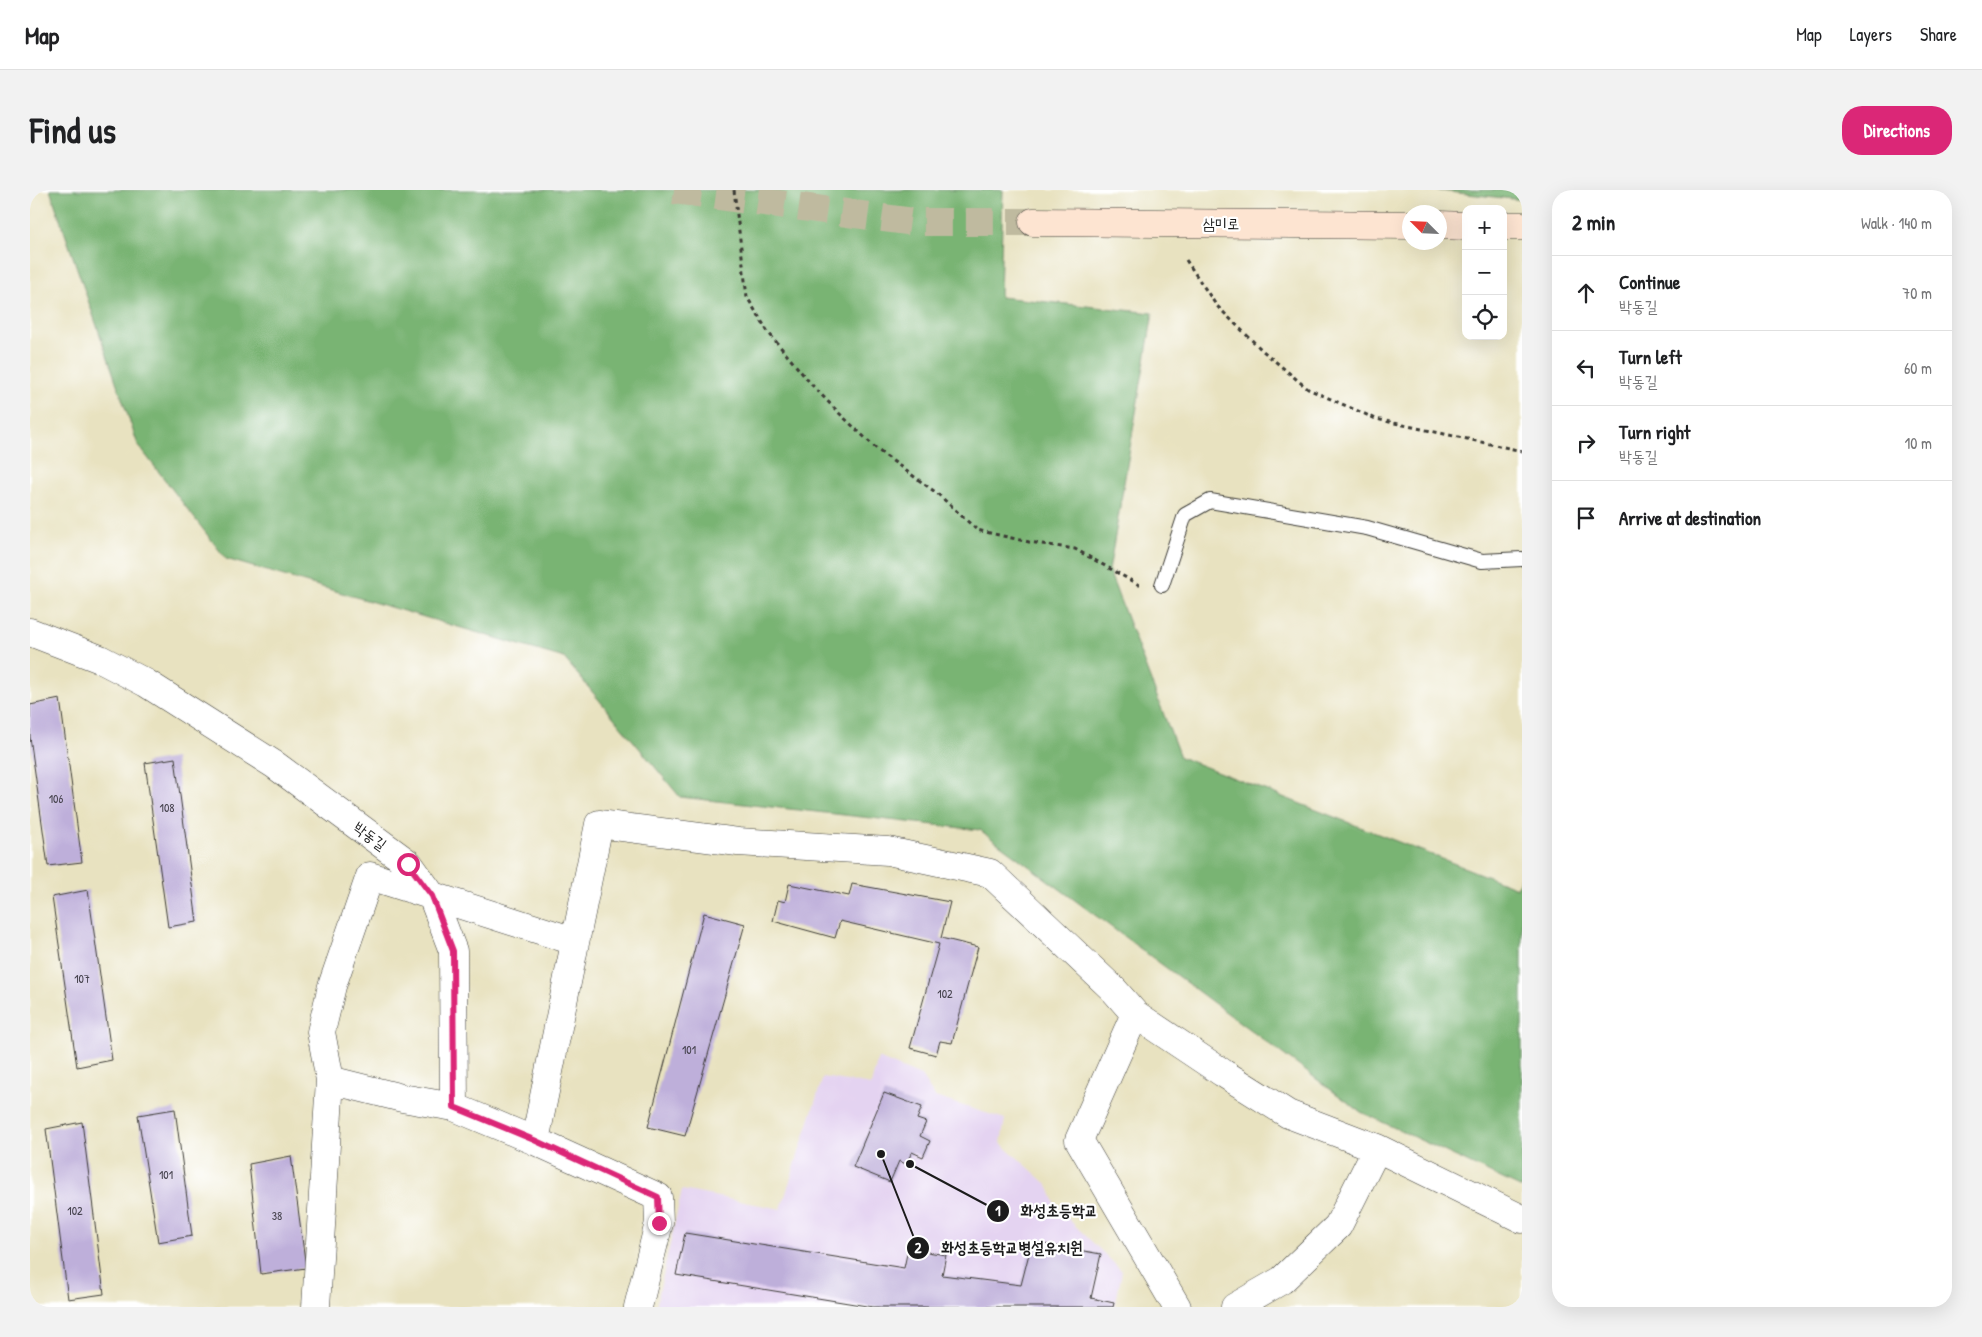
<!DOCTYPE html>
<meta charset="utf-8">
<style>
:root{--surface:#fff;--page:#f2f2f2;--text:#202124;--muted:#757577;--line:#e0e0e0;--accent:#db2777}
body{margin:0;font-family:"Patrick Hand","Poor Story",sans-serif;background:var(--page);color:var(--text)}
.controls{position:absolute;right:15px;top:15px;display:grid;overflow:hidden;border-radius:10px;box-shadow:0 5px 20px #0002}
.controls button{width:45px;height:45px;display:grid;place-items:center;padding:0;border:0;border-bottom:1px solid var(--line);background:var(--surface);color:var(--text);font:25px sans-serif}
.compass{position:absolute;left:1372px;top:15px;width:45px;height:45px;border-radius:50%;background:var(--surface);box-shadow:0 5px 20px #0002;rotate:294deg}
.stop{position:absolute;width:15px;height:15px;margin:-11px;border:4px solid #db2777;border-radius:50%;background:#fff}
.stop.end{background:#db2777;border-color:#fff;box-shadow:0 1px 5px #0008}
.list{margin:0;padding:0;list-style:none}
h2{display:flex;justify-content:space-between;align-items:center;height:65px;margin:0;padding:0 20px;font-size:21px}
h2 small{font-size:16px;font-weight:400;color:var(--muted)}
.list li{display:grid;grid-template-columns:32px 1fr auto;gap:15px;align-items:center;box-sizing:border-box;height:75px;padding:0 20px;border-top:1px solid var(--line)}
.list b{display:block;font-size:19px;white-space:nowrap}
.list p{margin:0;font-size:16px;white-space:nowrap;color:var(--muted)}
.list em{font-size:16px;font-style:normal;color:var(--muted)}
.icon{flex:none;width:28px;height:28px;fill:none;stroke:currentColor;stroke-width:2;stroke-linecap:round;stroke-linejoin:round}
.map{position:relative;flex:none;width:1492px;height:1117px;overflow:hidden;border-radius:20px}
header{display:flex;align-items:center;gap:30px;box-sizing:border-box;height:70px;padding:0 25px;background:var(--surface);border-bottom:1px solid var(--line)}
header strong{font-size:24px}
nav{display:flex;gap:28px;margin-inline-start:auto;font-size:18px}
.intro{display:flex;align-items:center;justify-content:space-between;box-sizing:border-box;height:120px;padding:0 30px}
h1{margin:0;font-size:35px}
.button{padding:12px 22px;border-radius:20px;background:var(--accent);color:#fff;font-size:18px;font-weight:700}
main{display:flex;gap:30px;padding:0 30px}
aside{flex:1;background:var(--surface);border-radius:20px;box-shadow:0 5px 20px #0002}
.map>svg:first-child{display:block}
</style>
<header>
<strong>Map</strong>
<nav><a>Map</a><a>Layers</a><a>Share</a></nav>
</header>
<div class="intro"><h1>Find us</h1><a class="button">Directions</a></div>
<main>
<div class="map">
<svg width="1492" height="1117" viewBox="0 0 1492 1117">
<rect width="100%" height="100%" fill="#fff"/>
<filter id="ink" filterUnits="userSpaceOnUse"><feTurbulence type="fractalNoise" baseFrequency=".02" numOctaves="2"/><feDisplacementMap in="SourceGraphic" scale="10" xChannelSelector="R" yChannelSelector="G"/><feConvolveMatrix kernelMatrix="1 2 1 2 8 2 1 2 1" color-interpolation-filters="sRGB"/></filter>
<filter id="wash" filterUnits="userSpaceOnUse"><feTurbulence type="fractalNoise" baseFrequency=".0096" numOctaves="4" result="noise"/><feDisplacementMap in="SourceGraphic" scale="20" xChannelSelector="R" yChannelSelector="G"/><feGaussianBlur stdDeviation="1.12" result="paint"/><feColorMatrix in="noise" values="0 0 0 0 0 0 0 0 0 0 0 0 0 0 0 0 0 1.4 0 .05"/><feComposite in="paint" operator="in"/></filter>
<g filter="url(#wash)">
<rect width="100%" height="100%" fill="#e8e2c0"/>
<path fill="#e4d3f1" d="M848 868 891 886 905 907 975 929 971 953 1018 995 1027 1018 1092 1081 1085 1117H626L652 1000 751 1019 793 887 841 895Z"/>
<path fill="#79b473" stroke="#4a6848" d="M20 0H973L970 107 1123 123 1079 381 1150 567 1487 698 1492 685V998L1331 922 950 640 650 607 534 468 196 369 108 255Z
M1401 0H1492V10Z"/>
<g id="blocks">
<path fill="#beafda" d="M30 509 52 672 18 676 0 547V515Z
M145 568 167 732 138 737 115 573Z
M759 694 819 706 822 694 920 712 911 748 948 757 922 853 910 851 906 865 880 858 909 754 810 731 805 748 743 731 748 710 755 712Z
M58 700 82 870 47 877 22 707Z
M674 723 715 734 655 946 618 937Z
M854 903 892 917 887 929 896 932 890 946 900 951 893 967 882 962 876 974 869 971 860 992 823 977Z
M145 919 162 1046 128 1052 108 925Z
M52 932 74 1104 38 1109 16 939Z
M261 966 276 1078 231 1084 219 974Z
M655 1043 874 1078 878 1059 916 1065 912 1085 991 1095 1002 1052 1071 1064 1061 1108 1084 1113 1083 1117H843L646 1085Z"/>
</g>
</g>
<g filter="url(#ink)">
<use href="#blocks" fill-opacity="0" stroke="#3b3a35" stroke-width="1"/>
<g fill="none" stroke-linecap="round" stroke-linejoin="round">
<path stroke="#bfba9f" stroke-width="28" stroke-dasharray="28 14" stroke-linecap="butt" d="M644 0 884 32H1003"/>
<defs>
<path id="lane" d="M1132 395 1155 325 1180 311 1337 338 1452 371 1492 369"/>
<path id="street" d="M0 442 70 469 116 493 245 575 379 674 402 706 423 761 424 917 505 951 628 1007 629 1033 608 1117
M1105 824 1049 950 1147 1117
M300 890 291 842 302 796 340 686 544 751
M505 951 569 634 708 652 858 661 960 683 1084 800 1105 824 1193 883 1258 924 1347 958 1492 1029
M286 1117 300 890 372 908 424 917
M1205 1117 1252 1090 1308 1036 1347 958"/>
<path id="secondary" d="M1003 32 1380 35
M1410 35 1436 36
M1473 36H1492"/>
</defs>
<use href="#lane" stroke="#3b3a35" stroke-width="16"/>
<use href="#street" stroke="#3b3a35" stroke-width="29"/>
<use href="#secondary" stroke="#3b3a35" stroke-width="29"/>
<path stroke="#3b3a35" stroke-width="3" stroke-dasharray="4 4" stroke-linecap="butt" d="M704 0 717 107 738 142 781 194 809 223 849 261 908 304 947 340 999 352 1045 359 1109 395H1112
M1156 70 1186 115 1233 161 1278 199 1346 229 1492 261"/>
<use href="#lane" stroke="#fff" stroke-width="14"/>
<use href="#street" stroke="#fff" stroke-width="28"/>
<use href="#secondary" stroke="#fde4d1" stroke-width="28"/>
</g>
</g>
<g fill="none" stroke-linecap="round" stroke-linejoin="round" filter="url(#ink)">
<path stroke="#db2777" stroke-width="6" d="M378 674 402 706 423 761 424 917 504 950 628 1007 629 1033"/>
</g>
<g text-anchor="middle" stroke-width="4.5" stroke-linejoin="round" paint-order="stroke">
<g font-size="12" fill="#44414c">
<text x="26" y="613">106</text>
<text x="137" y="622">108</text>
<text x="52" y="793">107</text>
<text x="915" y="808">102</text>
<text x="659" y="864">101</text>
<text x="136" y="989">101</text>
<text x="45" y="1025">102</text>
<text x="247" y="1030">38</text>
</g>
<g font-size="15" fill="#1c1c1c" stroke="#fff">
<text x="1191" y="39">삼미로</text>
<text transform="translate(340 646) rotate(36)" y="5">박동길</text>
</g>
</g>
<path fill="none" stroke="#1c1c1c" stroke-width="2" d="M880 974L968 1021M851 964L888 1058"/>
<g fill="#1c1c1c" stroke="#fff" stroke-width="2">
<circle cx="880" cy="974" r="5"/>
<circle cx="851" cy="964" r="5"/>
<circle cx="968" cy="1021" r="12"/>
<circle cx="888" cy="1058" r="12"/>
</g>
<g font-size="15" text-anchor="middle" font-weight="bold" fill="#fff">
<text x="968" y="1026">1</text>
<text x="888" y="1063">2</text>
</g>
<g font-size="16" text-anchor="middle" font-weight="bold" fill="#1c1c1c" stroke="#fff" stroke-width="4.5" stroke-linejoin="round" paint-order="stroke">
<text x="1029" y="1026">화성초등학교</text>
<text x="982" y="1063">화성초등학교병설유치원</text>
</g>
</svg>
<div class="controls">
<button>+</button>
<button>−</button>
<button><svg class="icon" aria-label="locate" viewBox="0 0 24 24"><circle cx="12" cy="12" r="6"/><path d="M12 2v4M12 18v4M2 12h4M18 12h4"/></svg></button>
</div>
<svg class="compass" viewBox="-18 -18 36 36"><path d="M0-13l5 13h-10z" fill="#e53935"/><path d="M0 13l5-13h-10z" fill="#757577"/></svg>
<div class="stop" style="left:378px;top:674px"></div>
<div class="stop end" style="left:629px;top:1033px"></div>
</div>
<aside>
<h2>2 min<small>Walk · 140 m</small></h2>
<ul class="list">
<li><svg class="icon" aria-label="ahead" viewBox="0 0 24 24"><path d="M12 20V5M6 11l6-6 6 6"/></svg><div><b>Continue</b><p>박동길</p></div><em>70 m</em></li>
<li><svg class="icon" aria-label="left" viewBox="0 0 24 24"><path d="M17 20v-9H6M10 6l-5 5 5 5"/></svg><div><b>Turn left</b><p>박동길</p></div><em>60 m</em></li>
<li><svg class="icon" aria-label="right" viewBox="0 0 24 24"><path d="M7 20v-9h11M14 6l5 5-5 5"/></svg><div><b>Turn right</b><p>박동길</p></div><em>10 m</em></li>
<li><svg class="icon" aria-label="arrive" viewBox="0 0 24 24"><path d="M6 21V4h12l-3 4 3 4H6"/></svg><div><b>Arrive at destination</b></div></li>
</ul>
</aside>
</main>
